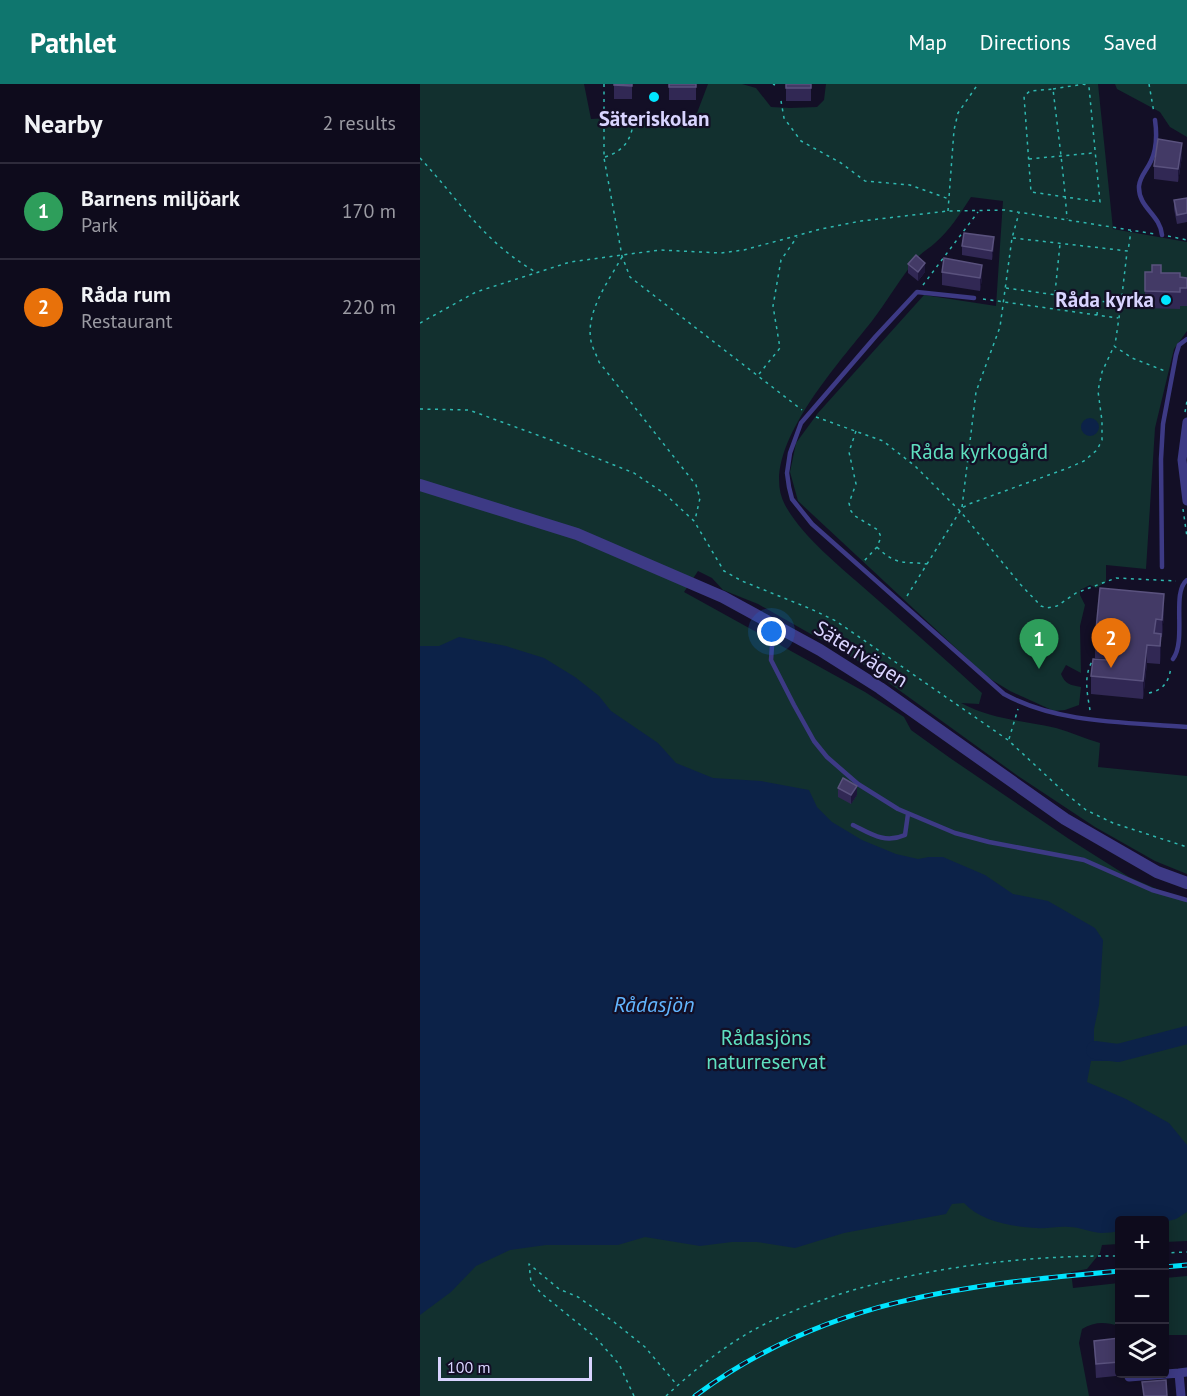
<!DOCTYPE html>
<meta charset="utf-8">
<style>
:root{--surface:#0e0b1c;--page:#1c1929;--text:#f1f3f6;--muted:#9b9ba3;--line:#2e2b3b;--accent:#0f766e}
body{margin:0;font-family:"PT Sans",sans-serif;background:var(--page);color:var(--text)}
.controls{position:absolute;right:18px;bottom:18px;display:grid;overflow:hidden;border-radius:6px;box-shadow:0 3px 15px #0003}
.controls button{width:54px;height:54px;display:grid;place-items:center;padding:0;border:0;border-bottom:2px solid var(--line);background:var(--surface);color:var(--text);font:30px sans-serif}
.scale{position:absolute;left:18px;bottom:15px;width:154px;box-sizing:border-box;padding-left:6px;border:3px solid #d9d4ff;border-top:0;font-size:16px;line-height:21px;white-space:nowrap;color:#d9d4ff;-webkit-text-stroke:4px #130f26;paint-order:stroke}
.you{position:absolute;left:352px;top:548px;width:21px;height:21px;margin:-15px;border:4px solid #fff;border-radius:50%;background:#1a73e8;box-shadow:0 0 0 9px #1a73e833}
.badge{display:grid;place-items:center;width:39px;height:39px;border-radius:50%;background:var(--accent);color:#fff;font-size:20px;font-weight:700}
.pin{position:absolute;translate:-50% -50px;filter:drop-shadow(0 2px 3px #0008)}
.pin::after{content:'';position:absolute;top:32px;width:21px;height:18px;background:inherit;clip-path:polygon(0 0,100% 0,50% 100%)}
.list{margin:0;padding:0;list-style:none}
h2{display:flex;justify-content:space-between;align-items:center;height:78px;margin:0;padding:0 24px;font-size:26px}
h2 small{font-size:20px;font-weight:400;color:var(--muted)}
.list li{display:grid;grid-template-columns:39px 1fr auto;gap:18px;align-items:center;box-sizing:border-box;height:96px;padding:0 24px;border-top:2px solid var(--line)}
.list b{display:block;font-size:22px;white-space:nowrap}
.list p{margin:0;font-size:20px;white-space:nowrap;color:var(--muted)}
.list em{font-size:20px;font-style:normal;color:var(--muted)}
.icon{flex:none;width:33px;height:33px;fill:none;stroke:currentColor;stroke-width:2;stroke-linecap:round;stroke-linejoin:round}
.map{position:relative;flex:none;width:767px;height:1312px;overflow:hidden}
header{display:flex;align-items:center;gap:36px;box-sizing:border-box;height:84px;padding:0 30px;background:var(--accent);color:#fff}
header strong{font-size:28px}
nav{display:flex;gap:33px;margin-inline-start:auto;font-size:21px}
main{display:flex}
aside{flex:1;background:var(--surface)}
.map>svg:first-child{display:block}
</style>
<header>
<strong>Pathlet</strong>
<nav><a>Map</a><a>Directions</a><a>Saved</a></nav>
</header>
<main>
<aside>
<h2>Nearby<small>2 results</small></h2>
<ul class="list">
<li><span class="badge" style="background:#2e9e5b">1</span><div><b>Barnens miljöark</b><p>Park</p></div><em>170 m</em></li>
<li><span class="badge" style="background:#e8710a">2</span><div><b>Råda rum</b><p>Restaurant</p></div><em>220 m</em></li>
</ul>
</aside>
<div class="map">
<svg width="767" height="1312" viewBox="0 0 767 1312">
<rect width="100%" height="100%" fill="#130f26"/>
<path fill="#12302f" d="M0 0H164L171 35 277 29 288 0H322L336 4 351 23 370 24 397 23 404 16 406 0H678L693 145 767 158V247L754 265 735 344 726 485 686 481V498L676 504 670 501 660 506V511L665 521 660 542 661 589 646 581 641 590C645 600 650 601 661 603L659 621 645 626 634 627 590 607 567 593 378 417 370 388 376 359 398 329 504 211 576 222 583 117 551 113C540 130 530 146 515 159 510 164 502 168 497 174 481 193 468 216 452 237 421 277 336 368 365 421 383 453 416 479 443 503 483 538 523 573 562 609L559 620 541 619C573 636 602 636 636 644 651 648 665 655 680 659L678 683 767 692V790L735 777 675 743 598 692 440 578 338 520 303 506 292 494 278 487 264 508 445 608 484 633 491 646 530 674 649 755 709 793 767 818V1157L745 1158 744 1136H700L699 1160 682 1161 680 1169 667 1185 651 1188 653 1204 699 1199V1242C686 1238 675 1237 662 1245L659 1259 669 1312H0Z
M695 0H767V53L750 43 740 28 697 5Z
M767 1192V1251H745V1194Z"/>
<path fill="#0c2248" d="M661 343a9 9 0 1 1 18 0a9 9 0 1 1-18 0Z
M39 553 86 562 124 574 155 593 179 612 191 627 238 659 256 679 293 694 341 697 389 706 397 723 412 738 442 756 476 770 498 775 509 773H523L565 791 593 810 628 817 675 844 683 856 679 921 674 945V958L698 962V977H671L667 998 706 1015 749 1039 767 1061V1128L756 1135 745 1138 744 1136H700L699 1147C694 1148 687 1149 681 1149 670 1148 660 1143 649 1143 638 1142 627 1145 617 1144 592 1143 560 1137 544 1119L532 1120 526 1130 424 1149 375 1164 337 1158H312L280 1162 225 1153 198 1161H126L90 1166 56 1182 31 1208 0 1231V562H19Z"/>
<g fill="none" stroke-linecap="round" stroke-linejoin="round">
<path stroke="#0c2248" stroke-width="18" d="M675 966 698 969 767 951"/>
<path stroke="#2fb8b0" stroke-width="1.5" stroke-dasharray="3 4.5" stroke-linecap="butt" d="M184 0V74L202 172 210 193 382 326
M353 0 355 1
M729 0 734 29
M633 5 664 0 669 3 680 118 611 108 604 12 610 7 633 5C638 48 644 91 647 135
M361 17 364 34 381 57 421 79 445 97 490 101 529 115
M185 73C207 66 213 52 214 30
M0 74C39 116 63 157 114 187
M609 75 673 69
M528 127 534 46 538 29 558 0
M748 152 767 156
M593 154 708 167 711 147
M202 173C188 198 163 231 172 261 174 267 177 272 179 278L276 401 280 414 275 436
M503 201 558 128
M586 204 701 220 695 261
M635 209 640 160
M563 215 698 234
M701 220 707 168
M677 231 678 218
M0 239 56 208 150 178 240 166 301 169 324 166 401 145 441 137 528 127 585 126 735 150
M339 290 360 264 353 222 361 176 377 153
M0 325 49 326 131 356 214 389 245 410 274 437 304 487 322 497 391 525 416 537 588 656 644 708 666 726 693 739 767 763
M765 328 767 317
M396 333 463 357 495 382 540 427 601 501 621 522 627 524 637 522 656 509 696 494 756 497
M436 347 429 368 436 400 429 419 431 427 435 432 458 446 461 453 457 463 444 477
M542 423 556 308 580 243 592 154 599 129
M763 425 767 453
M457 463C476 482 483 477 507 480
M487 512 542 424 549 420 648 384 664 377 677 366 682 356V337L678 307 682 288 694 262 712 274 745 287
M729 609C744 606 749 597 751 583
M670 626C667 609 663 589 674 575
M589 655 598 625
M744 1169 767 1168
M214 1312 199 1280 175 1253 122 1210 111 1198 109 1180 139 1205 158 1213 194 1238 225 1263 257 1301
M246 1312C275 1285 309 1258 345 1240 447 1189 587 1171 700 1172"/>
<path stroke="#3d3a85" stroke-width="4.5" d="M735 36C737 50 737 64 731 77 727 86 720 92 719 102 718 124 740 130 742 151
M554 214 497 208 456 252 381 339 370 369 367 389 369 403 372 415 392 440 584 610C639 640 706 638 767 643
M742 483 741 375 743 340 756 271 759 261 767 255
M359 545 352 562 351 576 374 621 394 657 407 673 438 700 478 725 535 749 569 758 664 776 732 806 767 816
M753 575C767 556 751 508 767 496
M433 741C451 750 465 760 485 751L488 730"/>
<path stroke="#3d3a85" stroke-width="9" d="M767 338 762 376 767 417
M709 1293 759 1289
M761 1312 759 1289 767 1288"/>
<path stroke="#3d3a85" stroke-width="12" d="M0 401 157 450 303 513 400 566 460 604 645 735 737 788 767 799"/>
<defs>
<path id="rail" d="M744 1183 767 1181
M275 1312C405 1215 544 1201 700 1187"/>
</defs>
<use href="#rail" stroke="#00e5ff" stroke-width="5"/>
<use href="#rail" stroke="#130f26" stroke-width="3" stroke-dasharray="9" stroke-linecap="butt"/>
</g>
<path fill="#312854" d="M194 0H212V15H194Z
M249 0H276V16H249Z
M366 0H391V17H366Z
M762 72 758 98 734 95V82Z
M767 114V138L757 140 754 125V116Z
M542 162H574L572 176 542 171Z
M488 180 505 188 498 197 488 189Z
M522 188 562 194 560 207 522 201Z
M725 188 741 189 760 193 767 194V222H760V225L725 224Z
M744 528 742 553H741L740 580 727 579 723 615 671 610V592L687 576V575L675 574V556Z
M418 704 437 711 431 720 418 713Z
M699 1254V1290H706V1291L676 1294 674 1257Z"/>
<path fill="#1d163a" d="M762 59V72L758 98V85Z
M574 153V162L572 176V167Z
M505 179V188L498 197V188Z
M562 181V194L560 207V194Z
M744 510V528L742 553V536Z
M741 550V567L740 580V562Z
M727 561V579L723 615V597Z
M437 702V711L431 720V711Z"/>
<path fill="#433a66" stroke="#5a527e" stroke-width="1.5" d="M194 0H212V2L194 1Z
M249 0H276V3H249Z
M366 0H391V4H366Z
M738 55 762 59 758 85 734 82Z
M767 114V129L757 131 754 116Z
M544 149 574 153 572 167 542 162Z
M496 171 505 179 498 188 488 180Z
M524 174 562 181 560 194 522 188Z
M732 181H741V189H760V193L767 194V204H760V208L725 207V188H732Z
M680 504 744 510 742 536 736 535 734 549 741 550 740 562 727 561 723 597 671 592 673 575 687 576 689 558 675 556Z
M423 694 437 702 431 711 418 704Z
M699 1254V1278L676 1280 674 1257Z
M746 1296 747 1312H724L722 1298Z"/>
<g fill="#00e5ff" stroke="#130f26" stroke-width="2">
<circle cx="234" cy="13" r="6"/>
<circle cx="746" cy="216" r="6"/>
</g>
<g text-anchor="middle" stroke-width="4.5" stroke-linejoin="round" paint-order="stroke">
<g font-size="21" font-weight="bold" fill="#d9d4ff" stroke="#130f26">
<text x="234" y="42">Säteriskolan</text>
<text x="734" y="223" text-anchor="end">Råda kyrka</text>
</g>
<g font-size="21" fill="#5fe0c0" stroke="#130f26">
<text x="559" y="375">Råda kyrkogård</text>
<text x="346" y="961">Rådasjöns<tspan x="346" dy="24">naturreservat</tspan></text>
</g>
<g font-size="21" fill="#d9d4ff" stroke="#130f26">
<text transform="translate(441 570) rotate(32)" y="7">Säterivägen</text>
</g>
<g font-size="22" font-style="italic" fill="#62b6ff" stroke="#130f26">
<text x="234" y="928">Rådasjön</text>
</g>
</g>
</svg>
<div class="controls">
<button>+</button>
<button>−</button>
<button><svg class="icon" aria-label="layers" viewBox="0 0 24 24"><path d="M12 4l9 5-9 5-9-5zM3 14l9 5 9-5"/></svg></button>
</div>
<div class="scale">100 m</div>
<div class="you"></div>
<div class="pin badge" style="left:619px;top:585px;background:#2e9e5b">1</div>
<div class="pin badge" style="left:691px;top:584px;background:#e8710a">2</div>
</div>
</main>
